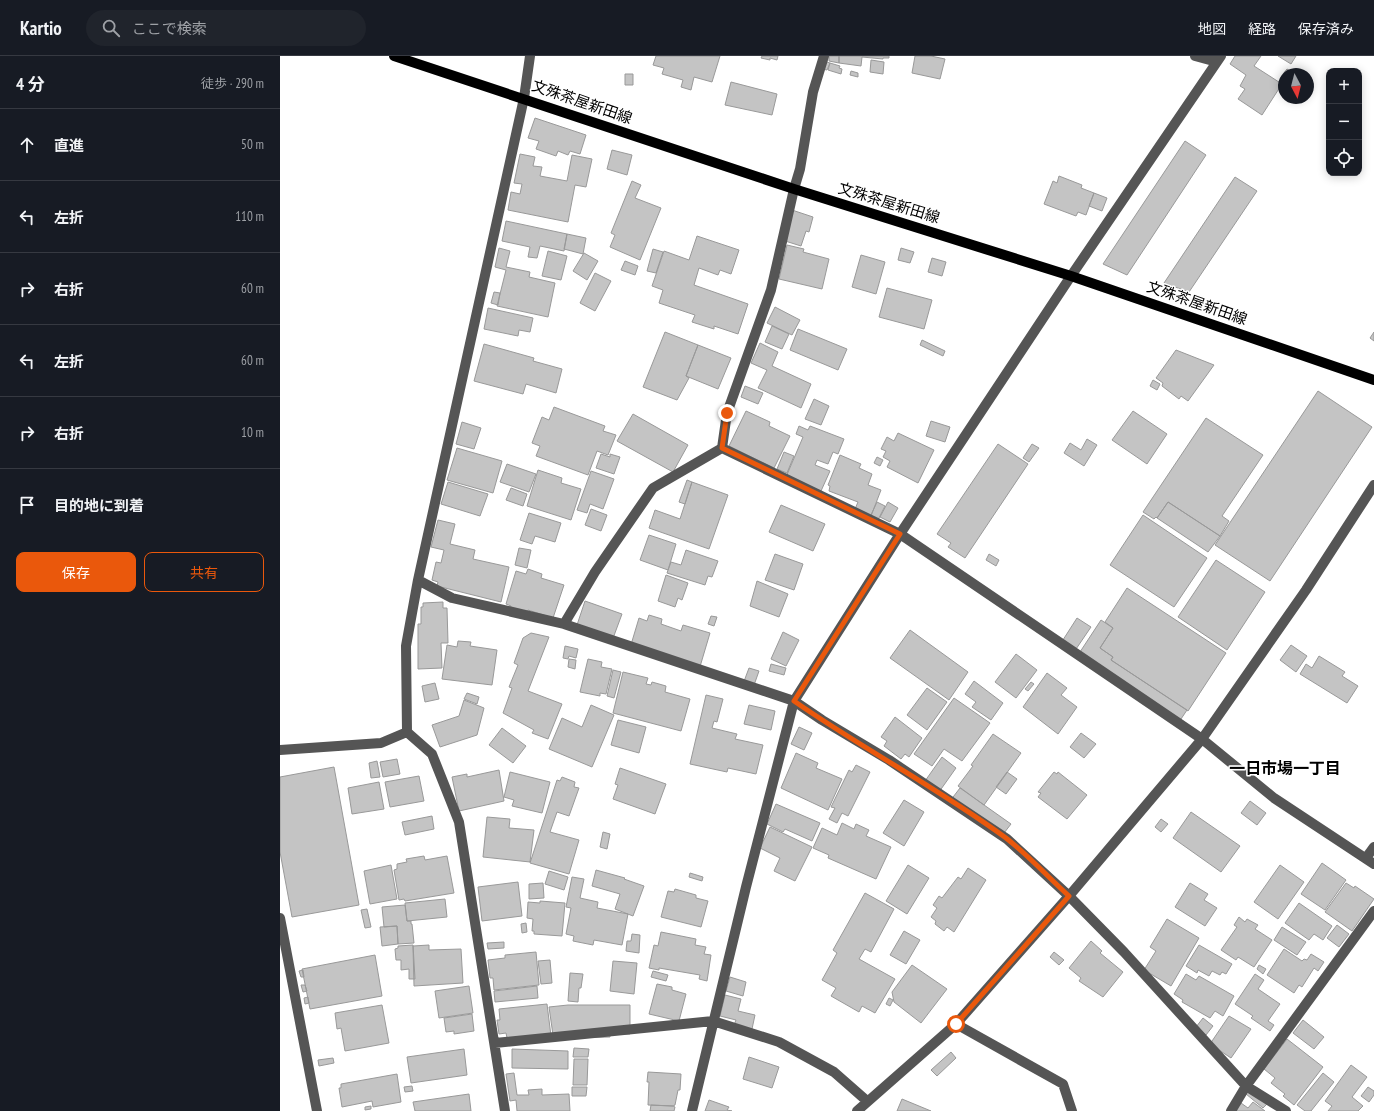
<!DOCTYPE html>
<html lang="ja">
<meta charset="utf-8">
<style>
:root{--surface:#171b24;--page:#20242c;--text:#f1f3f6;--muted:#9ea1a6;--line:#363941;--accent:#ea580c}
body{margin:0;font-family:"PT Sans Narrow","Noto Sans JP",sans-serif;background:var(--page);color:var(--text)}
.controls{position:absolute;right:12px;top:12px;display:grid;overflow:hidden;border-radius:8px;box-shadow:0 2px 10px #0003}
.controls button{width:36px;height:36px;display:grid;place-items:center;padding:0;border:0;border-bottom:1px solid var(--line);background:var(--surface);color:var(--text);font:20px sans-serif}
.compass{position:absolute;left:998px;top:12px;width:36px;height:36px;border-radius:50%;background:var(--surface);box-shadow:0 2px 10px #0003;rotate:173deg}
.stop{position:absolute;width:12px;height:12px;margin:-9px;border:3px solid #ea580c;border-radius:50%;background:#fff}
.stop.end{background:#ea580c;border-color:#fff;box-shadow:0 1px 4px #0008}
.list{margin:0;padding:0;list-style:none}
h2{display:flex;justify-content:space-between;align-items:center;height:52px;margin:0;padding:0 16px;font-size:17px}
h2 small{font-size:13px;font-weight:400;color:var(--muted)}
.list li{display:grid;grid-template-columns:26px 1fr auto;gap:12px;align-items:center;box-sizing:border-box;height:72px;padding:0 16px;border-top:1px solid var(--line)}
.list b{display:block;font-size:15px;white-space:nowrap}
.list em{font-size:13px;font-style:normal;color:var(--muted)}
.actions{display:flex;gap:8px;padding:12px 16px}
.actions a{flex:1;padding:9px 0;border:1px solid var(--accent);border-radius:8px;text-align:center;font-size:14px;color:var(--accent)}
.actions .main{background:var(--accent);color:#fff}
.icon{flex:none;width:22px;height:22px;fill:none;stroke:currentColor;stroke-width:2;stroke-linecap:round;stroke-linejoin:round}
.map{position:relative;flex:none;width:1094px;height:1055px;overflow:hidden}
header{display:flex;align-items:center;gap:24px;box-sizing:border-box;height:56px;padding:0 20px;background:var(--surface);border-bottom:1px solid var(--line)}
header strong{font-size:19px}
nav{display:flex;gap:22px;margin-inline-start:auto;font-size:14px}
.search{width:280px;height:36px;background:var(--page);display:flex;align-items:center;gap:10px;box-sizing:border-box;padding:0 14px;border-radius:22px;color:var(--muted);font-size:15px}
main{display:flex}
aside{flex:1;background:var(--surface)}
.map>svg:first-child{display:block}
</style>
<header>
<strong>Kartio</strong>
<div class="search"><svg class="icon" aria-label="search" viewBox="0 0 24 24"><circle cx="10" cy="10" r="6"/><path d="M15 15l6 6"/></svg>ここで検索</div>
<nav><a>地図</a><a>経路</a><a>保存済み</a></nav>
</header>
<main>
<aside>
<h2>4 分<small>徒歩 · 290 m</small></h2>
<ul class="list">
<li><svg class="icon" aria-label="ahead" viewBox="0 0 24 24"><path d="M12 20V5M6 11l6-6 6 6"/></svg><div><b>直進</b></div><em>50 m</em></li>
<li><svg class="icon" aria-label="left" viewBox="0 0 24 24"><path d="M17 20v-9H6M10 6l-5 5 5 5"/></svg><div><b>左折</b></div><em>110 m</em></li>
<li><svg class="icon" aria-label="right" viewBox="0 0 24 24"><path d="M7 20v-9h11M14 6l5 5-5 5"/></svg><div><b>右折</b></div><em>60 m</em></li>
<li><svg class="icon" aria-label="left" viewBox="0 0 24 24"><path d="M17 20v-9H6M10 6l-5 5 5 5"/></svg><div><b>左折</b></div><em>60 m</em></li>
<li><svg class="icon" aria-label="right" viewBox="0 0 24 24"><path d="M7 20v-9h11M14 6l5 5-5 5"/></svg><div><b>右折</b></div><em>10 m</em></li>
<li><svg class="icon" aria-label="arrive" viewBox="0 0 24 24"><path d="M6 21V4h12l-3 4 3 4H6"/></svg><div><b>目的地に到着</b></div></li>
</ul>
<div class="actions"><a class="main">保存</a><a>共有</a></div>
</aside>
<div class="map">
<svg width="1094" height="1055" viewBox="0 0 1094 1055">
<rect width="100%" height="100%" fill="#fff"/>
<path fill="#c4c4c4" stroke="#999" d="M376 0H440L432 26 414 21 411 34 401 31 403 24 382 18 384 12 373 9Z
M482 0H498L497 4 490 2V4L481 2Z
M549 0H559V7L549 5Z
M559 0H609V2H603V3L582 1 581 10 559 7Z
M635 0H651L665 3 660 23 632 17Z
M955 0H981L974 10 1002 28 982 59 958 43 965 33 960 30 966 19 950 8Z
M998 0H1016L1011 8Z
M591 4 604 6 603 18 590 16Z
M544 5 550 7 547 14 538 12Z
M550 7 560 10 559 12 562 13 561 18 548 14Z
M1007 13 1012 16 1004 19 1003 18Z
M571 15 578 17V21L570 19Z
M345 18H353V29H345Z
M451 26 497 38 492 59 445 49Z
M255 62 306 79 300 98 290 95 288 99 278 95 276 100 256 93 259 85 248 82Z
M905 85 926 99 847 219 823 208Z
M332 94 352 99 347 119 327 113Z
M240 98 255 101 253 110 262 111 260 120 287 125 292 99 312 103 306 131 295 129 288 166 228 154 231 136 240 138 242 128 234 127Z
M779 120 802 129 801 132 814 137 806 159 798 156 796 160 764 148 773 125 777 127Z
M955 121 977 135 909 236 884 227Z
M352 125 361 129 355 142 381 152 360 204 330 191 335 179 331 177Z
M814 137 827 142 822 155 809 150Z
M512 154 533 161 529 176 526 175 521 190 502 184Z
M226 165 287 178 284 195 260 190 257 202 248 201 250 191 222 185Z
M287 178 306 182 303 198 284 193Z
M417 180 459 194 451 218 440 214 438 219 419 212 414 229 468 248 458 278 434 270V273L412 266 415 259 379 247 383 234 372 230 384 195 409 204Z
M507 189 524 193 523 196 549 203 542 233 499 223Z
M219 192 230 195 226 211 250 216 249 221 275 227 268 261 217 250 226 214 215 211Z
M621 192 634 196 630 207 618 204Z
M373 193 383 196 376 217 367 215Z
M268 195 287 200 281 224 262 220Z
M304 197 318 205 307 224 293 215Z
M581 199 605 206 596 238 572 231Z
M652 202 666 206 662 220 648 216Z
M345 205 358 210 355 219 341 214Z
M315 217 331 225 315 255 300 247Z
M607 232 652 244 644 273 599 261Z
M214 236 220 237 218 249 211 247Z
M495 251 520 264 512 279 487 267Z
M208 252 253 262 250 276 239 274 238 280 204 273Z
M492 270 509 278 502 293 485 286Z
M518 273 567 293 558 314 510 294Z
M385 276 418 289 406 320 409 322 397 344 363 331Z
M1094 276V285L1090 282Z
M642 284 665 295 663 300 640 289Z
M480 287 498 296 492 310 531 328 521 352 478 332 487 314 471 307Z
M204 288 254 302 253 305 282 313 276 337 246 328 243 338 194 325Z
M418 289 451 302 438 333 406 320Z
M896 294 934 309 908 345 901 340 899 343 882 330 883 327 876 322Z
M873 324 880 328 877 334 870 330Z
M465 330 483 337 478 348 461 341Z
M1038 335 1092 371 990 525 935 489Z
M534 343 549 350 541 369 525 363Z
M274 351 325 370 323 375 336 379 328 399 317 395 308 419 256 400 260 390 252 387 262 361 269 364Z
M466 355 490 366 489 370 510 380 494 412 449 390Z
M853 355 887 378 867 408 832 384Z
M353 358 408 389 393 416 337 385Z
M926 362 983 399 942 460 949 465 940 480 888 446 877 462 876 461 874 463 863 456Z
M651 365 670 371 665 386 646 380Z
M182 366 201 372 194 393 176 388Z
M519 370 528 374 530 370 564 383 558 398 553 396 548 408 537 404 535 409 550 415 541 435 506 421 523 381 516 378Z
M618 377 654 394 638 427 607 411 610 405 603 401 606 395 601 393 607 381 614 385Z
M807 383 817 389 804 410 784 397 790 387 801 394Z
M718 388 748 408 685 502 668 491 671 487 657 478Z
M752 388 759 392 749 406 743 402Z
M177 392 222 405 213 437 167 424Z
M504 396 514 400 507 417 497 413Z
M321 398 330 401V398L340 401 334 418 316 412Z
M560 399 581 408 579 412 592 418 588 429 601 434 591 460 575 453 578 446 549 435 550 430 548 429Z
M597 401 603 404 600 410 594 407Z
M227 408 256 418 249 436 220 426Z
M258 414 282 422 281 427 301 433 291 464 247 450Z
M311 415 334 423 323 453 310 448 307 457 297 454Z
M407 424 412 426 405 448 399 446Z
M168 426 208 438 200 460 161 448Z
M412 426 448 439 429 493 369 472 375 454 400 463Z
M231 432 247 438 243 450 226 444Z
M597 446 605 450 598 464 590 461Z
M608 446 618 452 610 466 600 461Z
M888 446 940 480 928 496 877 462Z
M501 449 545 468 533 495 489 476Z
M311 453 327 459 321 475 305 469Z
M249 457 281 467 275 486 255 480 252 488 240 484Z
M863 459 927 502 894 551 830 509Z
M158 464 175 468 170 488 195 494 193 503 229 511 221 546 157 530 158 526 152 524 156 506 161 507 164 494 151 491Z
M369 479 396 488 388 514 360 504Z
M239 492 251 494 247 512 235 509Z
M406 494 438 505 432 521 428 520 425 529 387 517 391 506 401 509Z
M495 498 523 508 514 534 485 524Z
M709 498 719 504 716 510 706 504Z
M936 504 985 536 947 594 898 561Z
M248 513 262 518 261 522 284 529 273 562 248 554 246 559 230 553 231 550 226 548 236 515 246 518Z
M386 519 408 527 402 544 398 542 395 551 378 545Z
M477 525 508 538 499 561 470 550Z
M847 532 946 597 908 655 831 604 833 601 820 592 833 572 825 566Z
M305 545 342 558 332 585 296 572Z
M163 546V552H167L168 587H161L162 612 138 613V568H141V551H143V547Z
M369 559 382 563 381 568 401 575 403 569 430 577 419 614 350 592 359 562 367 565Z
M431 560 437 561 434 570 428 568Z
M797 562 811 571 794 596 781 587Z
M821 564 833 572 820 592 833 601 831 604 907 654 899 666 798 599Z
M630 574 688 616 669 644 610 602Z
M503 576 519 584 506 610 491 603Z
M251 577 269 581 248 635 282 648 268 683 252 677 254 674 223 657 232 632 229 631 238 609 234 607 243 582Z
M178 585 191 586 190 590 217 594 212 629 162 623 167 589 177 591Z
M1011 589 1027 600 1016 616 1000 604Z
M285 590 298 593 296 602 289 600 288 603 283 602Z
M736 598 757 614 736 642 715 626Z
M1039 600 1065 616 1062 620 1078 630 1067 647 1020 618 1026 608 1032 612Z
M289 603 296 604 295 613 288 611Z
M308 603 322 606 321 611 332 613 326 638 320 637V640L300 636Z
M491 608 506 612 504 619 489 615Z
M469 612 479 615 473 632 463 628Z
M333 614 341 616 334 642 327 640Z
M343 616 368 622 366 628 371 629 372 626 386 630 385 636 410 643 401 675 333 657Z
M767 617 787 632 781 639 797 651 778 678 743 651Z
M694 625 723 647 711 664 692 651 696 646 685 638Z
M751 626 754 628 748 635 745 633Z
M155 627 159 643 145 646 142 630Z
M647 632 667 646 647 674 627 659Z
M187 637 199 641 197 648 184 643Z
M426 639 443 643 437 666 434 665 432 672 457 678 455 683 483 689 476 718 448 712 447 716 410 708Z
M674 642 710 667 682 705 664 693 652 710 634 698Z
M184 644 204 652 197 679 160 691 152 669 179 660Z
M311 649 334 659 312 711 269 693 282 662 302 671Z
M469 649 495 655 491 674 464 668Z
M615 661 642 682 629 701 625 698 621 703 604 690 607 685 601 681Z
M338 664 366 671 359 697 331 689Z
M519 671 532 677 524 694 511 688Z
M222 672 246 690 233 707 209 689Z
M801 677 816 688 804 702 790 691Z
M713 678 741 697 704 749 678 730 693 710 691 709Z
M516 697 538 707 536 712 562 723 548 754 501 732Z
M662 701 676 712 659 736 645 725Z
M117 703 120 718 103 721 100 706Z
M97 705 100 721 91 722 89 707Z
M576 709 590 716 568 760 562 757 557 767 549 763 555 752 551 751 569 714 572 716Z
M54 711 79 849 12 861 0 796V721Z
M340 712 386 728 375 758 333 743 338 729 335 728Z
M219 714 224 745 179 755 172 721 187 718V721Z
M230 716 270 726 262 757 232 750 234 744 224 741Z
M727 716 737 723 726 738 716 731Z
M774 716 777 718 778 716 807 739 787 763 758 741 761 737 758 736Z
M139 720 144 745 110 751 105 726Z
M282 721 295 726 294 731 299 732 289 760 277 756 270 776 299 784 289 818 250 807 277 724 280 725Z
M99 726 104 753 72 758 68 732Z
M680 732 731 768 721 781 670 745Z
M624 744 644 756 624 790 603 777Z
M970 745 986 757 977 769 961 757Z
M496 748 540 767 532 785 505 773 503 776 487 768Z
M911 756 960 790 941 816 893 782Z
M152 760 154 773 125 779 122 766Z
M207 761 230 763 229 772 254 774 250 806 203 801Z
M881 763 888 768 881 776 875 771Z
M562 767 574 773 576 768 589 774 586 780 611 791 596 823 548 802 549 799 533 792 542 772 557 779Z
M490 771 532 791 515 825 494 815 500 802 480 792Z
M323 776 330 778 327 793 320 791Z
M144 800 145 804 167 800 174 837 125 845 124 843 119 844 114 814 117 813V808L127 806 126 803Z
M1042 807 1066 824 1045 854 1021 838Z
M111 809 117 843 90 848 84 815Z
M628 809 649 822 627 858 606 845Z
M1000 809 1024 826 998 863 974 846Z
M688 812 706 824 674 876 667 871 664 875 655 868 656 865 651 861 657 852 653 849 659 840 662 842 678 821 681 823Z
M316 814 345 822 344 823 364 830 353 860 335 853 340 838 312 830Z
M269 815 288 821 284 834 265 828Z
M410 817 423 821 422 825 409 821Z
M292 821 304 823 300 842 318 846 317 852 348 858 342 889 314 884 313 889 293 885 294 880 286 878 291 852 286 851Z
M238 826 242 860 202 865 198 831Z
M263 827 264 842 249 843V828Z
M910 827 928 838 924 844 937 852 925 870 895 851Z
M1066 827 1074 832 1075 830 1094 843 1072 875 1045 856Z
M395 833 416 839V842L428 845 421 871 381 861 388 835 394 836Z
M585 837 614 853 591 896 585 893 579 903 615 923 595 957 582 950 579 956 551 940 556 932 542 924 557 897 553 894Z
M165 843 167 861 127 865 125 847Z
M260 845 285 847 282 880 254 878V875H252L253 863 247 862 248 846 260 847Z
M1019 847 1052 870 1043 884 1034 878 1029 884 1005 867Z
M125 849 127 865H131V868H132L134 887 118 888 117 870 104 871 102 851Z
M87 853 91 871 85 872 81 854Z
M959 861 965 866 967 863 978 869 975 873 992 884 974 911 958 901 956 904 941 894 957 871 954 869Z
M887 863 919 882 891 930 864 914 876 895 870 891Z
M246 867 247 876 242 877 241 868Z
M1057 869 1069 878 1059 891 1047 882Z
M117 870 118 888 102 890 100 871Z
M1002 871 1026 886 1017 899 994 884Z
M624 875 640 884 626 908 610 899Z
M381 876 416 883 415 889 426 891 424 898 431 899 427 925 419 923 420 919 379 912V914L369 912 374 889 378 890Z
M352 878 360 879 359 897 346 895 347 885H351Z
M811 885 822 895 820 897 843 916 823 941 799 925 801 922 789 912Z
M224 886V892L208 893 207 887Z
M133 889 135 923H129V913L121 914V904H116L115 893 118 892V890Z
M149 889V894L181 893 183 927 134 930 133 890Z
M919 889 952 908 946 918 942 916 940 919 932 915 929 920 918 914 917 917 906 910Z
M1004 893 1022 905 1024 903 1027 904 1031 898 1044 906 1038 915 1034 912 1022 931 1019 929 1014 937 987 919Z
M256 896 259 929 214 934 213 922H210L208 904 225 902V899Z
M774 896 784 904 779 909 770 901Z
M95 899 102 940 30 953 22 913Z
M270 904 272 927 261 928 258 905Z
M333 905 357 907 354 938 330 935Z
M632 909 667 933 641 967 614 946 612 936Z
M979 909 986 913 983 918 977 913Z
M23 914 24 921H21L19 915Z
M373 915 388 919 386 925 371 921Z
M290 917 303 918 301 932H299L298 946 288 945Z
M906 918 916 924 919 920 954 940 943 960 935 955 930 962 902 946 903 944 894 938Z
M975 918 984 924 978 933 1000 948 988 965 994 969 990 975 971 962 973 960 955 948Z
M450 921 466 926 463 940 446 935Z
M377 928 392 931V934L406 938 399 965 369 958Z
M21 929H25L27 935 23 936Z
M189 930 193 957 159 962 155 935Z
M257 930 258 942 215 946 214 935Z
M445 939 461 943 458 955 475 959 472 973 454 969 456 964 440 960Z
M28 941 29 947 25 948 24 942Z
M609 942 613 944 610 950 606 948Z
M267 948 271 980 227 982 226 977 219 978 217 964H220L219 953Z
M102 949 109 987 65 995 61 972 57 973 55 957Z
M288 949H350V978H330V981L288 982 273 979 269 951Z
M192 958 194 975 174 978V975L166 976 164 962Z
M949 960 971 973 951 1002 930 988Z
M923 962 933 970 926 979 916 971Z
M1023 964 1044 981 1034 993 1013 977Z
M1007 983 1043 1011 1014 1049 1003 1040 1005 1038 991 1027 995 1022 984 1013Z
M294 992 309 993 308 1001H293Z
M184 993 187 1019 131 1027 127 1001Z
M232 993 288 995V1013L232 1012Z
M671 996 676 1002 657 1020 651 1014Z
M469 1001 499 1011 492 1032 463 1023Z
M53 1002 54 1007 39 1010 38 1004Z
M294 1003H308L307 1029H293Z
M1071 1009 1087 1021 1072 1041 1083 1050 1078 1055H1048L1052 1050 1045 1045Z
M368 1016 401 1018 400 1034H398L395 1049 393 1050 368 1049 369 1026H367Z
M234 1017 237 1039H249L248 1034 262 1033V1039L289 1038 290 1055H237L236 1044 230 1045 226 1018Z
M1043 1017 1054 1026 1031 1055H1025L1017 1049Z
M117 1018 121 1046 93 1051 92 1045 62 1051 59 1032H61V1028Z
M132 1030 133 1035 125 1036 124 1031Z
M292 1031H307L306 1040H292Z
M1088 1031 1094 1035V1039L1089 1046 1081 1040Z
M970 1034 987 1048 983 1052 966 1038Z
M189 1038 191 1055H135L133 1046Z
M622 1043 651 1055H617Z
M429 1044 449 1051 447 1054 452 1055H425Z
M973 1046 985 1055H954L961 1047 968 1052Z
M371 1049 393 1050 395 1051 394 1055H370Z
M91 1050V1053L85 1054V1051Z"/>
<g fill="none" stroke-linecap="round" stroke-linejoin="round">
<path stroke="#555" stroke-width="10" d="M915 0 937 6
M442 392 620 478 922 683 994 742 1094 808
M442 392 447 357 491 234 514 133 520 113 533 36 544 0
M138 524 172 542 284 568 514 645 542 664 609 704 727 783 789 840 844 896 966 1030 1006 1055
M284 568 315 516 373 432 442 392
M0 694 101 687 127 676
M1086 802 1094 791
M0 862 37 1055
M676 968 783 1028 792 1055
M215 987 433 965 499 986 554 1016 587 1045
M225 1055 179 766 152 698 127 676 126 590 138 524 244 42 250 0
M412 1055 466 831 514 645 620 478 791 220 941 0
M577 1055 676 968 789 840 922 683 1026 534 1094 429
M951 1055 966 1030 1094 855"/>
<path stroke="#000" stroke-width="10" d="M114 0 514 133 791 220 1094 324"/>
</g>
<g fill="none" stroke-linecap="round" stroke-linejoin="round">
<path stroke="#ea580c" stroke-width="5" d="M447 357 442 392 620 478 514 645C583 693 658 732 726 782 748 799 768 821 789 840L676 968"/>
</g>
<g text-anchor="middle" stroke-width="3" stroke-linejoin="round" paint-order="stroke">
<g font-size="15" fill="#000" stroke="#fff">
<text transform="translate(302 46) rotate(19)" y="5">文殊茶屋新田線</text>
<text transform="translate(609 147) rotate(17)" y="5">文殊茶屋新田線</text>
<text transform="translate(917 247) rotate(19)" y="5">文殊茶屋新田線</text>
</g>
<g font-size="16" font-weight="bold" fill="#000" stroke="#fff">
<text x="1005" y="718">一日市場一丁目</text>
</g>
</g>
</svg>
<div class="controls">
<button>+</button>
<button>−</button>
<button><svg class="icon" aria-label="locate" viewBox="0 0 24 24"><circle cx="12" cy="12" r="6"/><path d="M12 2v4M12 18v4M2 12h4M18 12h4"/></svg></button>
</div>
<svg class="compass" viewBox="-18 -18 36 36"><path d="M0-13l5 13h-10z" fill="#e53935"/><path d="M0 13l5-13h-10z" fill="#9ea1a6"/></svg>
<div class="stop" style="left:676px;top:968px"></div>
<div class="stop end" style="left:447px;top:357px"></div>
</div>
</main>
